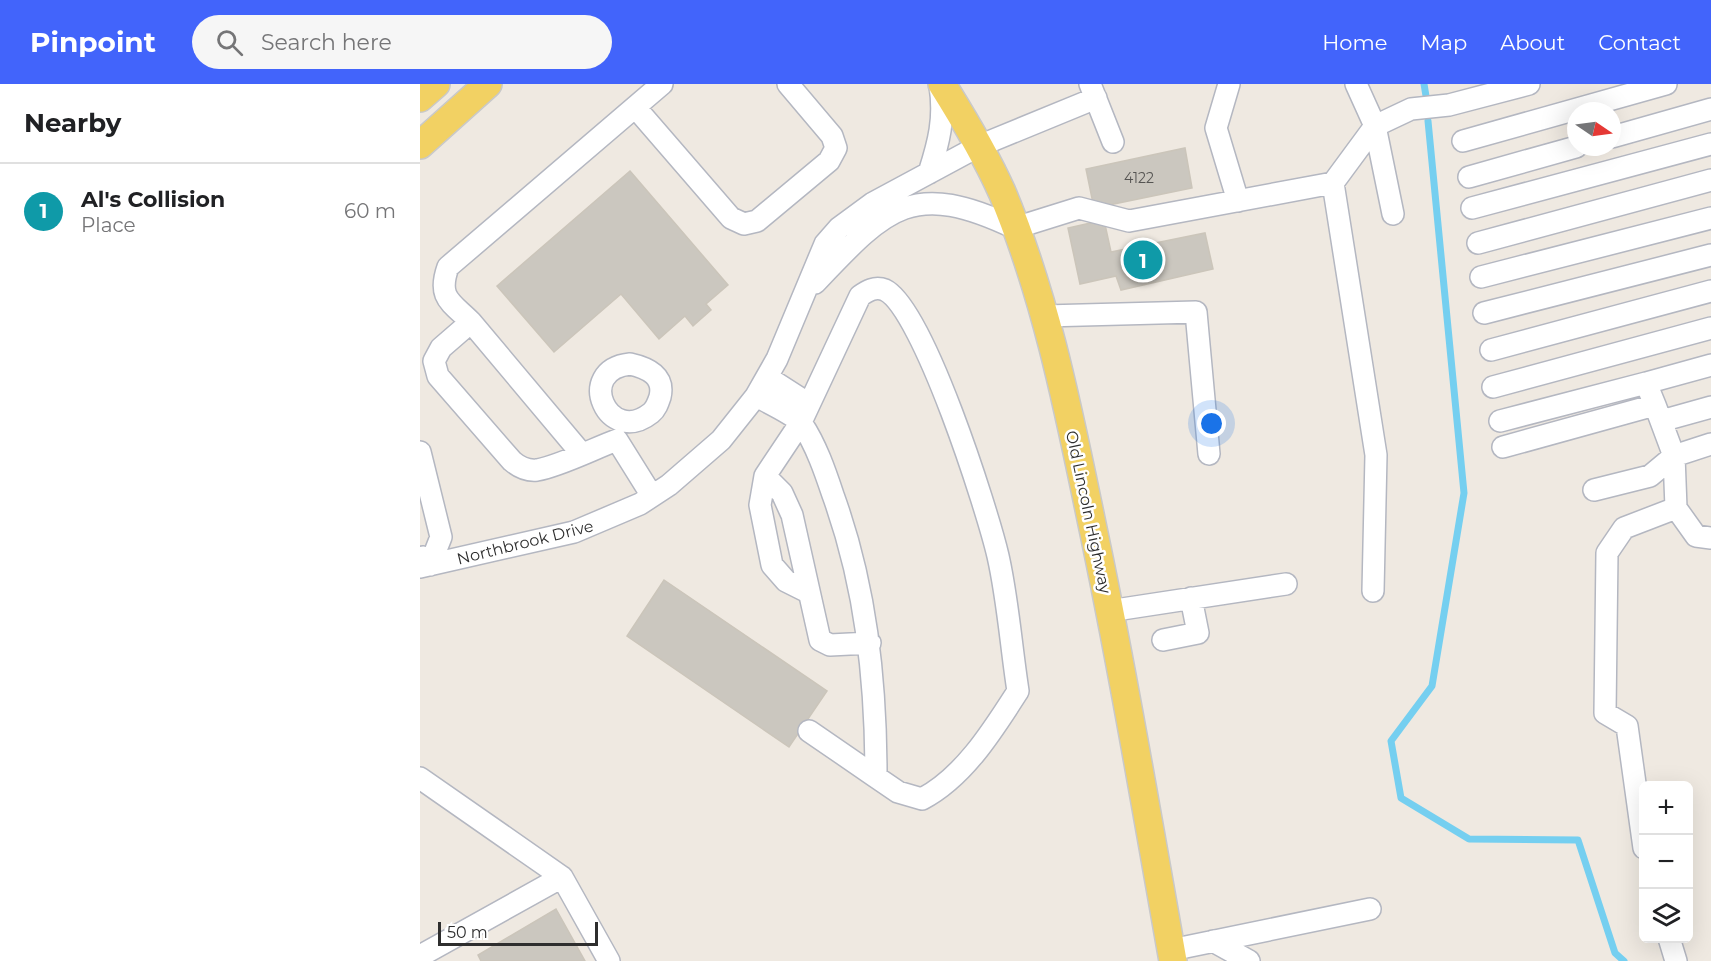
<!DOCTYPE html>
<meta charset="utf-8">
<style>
:root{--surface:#fff;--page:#f6f6f6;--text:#202124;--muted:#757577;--line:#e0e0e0;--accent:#4264fb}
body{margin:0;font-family:Montserrat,sans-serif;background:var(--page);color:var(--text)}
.controls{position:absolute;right:18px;bottom:18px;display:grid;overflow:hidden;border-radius:9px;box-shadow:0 6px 24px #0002}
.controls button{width:54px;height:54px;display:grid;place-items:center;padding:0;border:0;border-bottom:2px solid var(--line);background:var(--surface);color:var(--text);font:30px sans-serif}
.compass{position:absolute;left:1147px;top:18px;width:54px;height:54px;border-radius:50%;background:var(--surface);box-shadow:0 6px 24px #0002;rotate:103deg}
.scale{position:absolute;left:18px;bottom:15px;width:160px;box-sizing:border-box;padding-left:6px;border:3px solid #2e2e2e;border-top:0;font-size:16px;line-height:21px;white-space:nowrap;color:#2e2e2e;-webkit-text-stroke:4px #fff;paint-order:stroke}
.you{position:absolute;left:792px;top:340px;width:21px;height:21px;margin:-15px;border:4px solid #fff;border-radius:50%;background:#1a73e8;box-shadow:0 0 0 9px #1a73e833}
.badge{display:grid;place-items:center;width:39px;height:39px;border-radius:50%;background:var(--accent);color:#fff;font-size:20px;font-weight:700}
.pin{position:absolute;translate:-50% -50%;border:3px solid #fff;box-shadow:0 2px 6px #0006}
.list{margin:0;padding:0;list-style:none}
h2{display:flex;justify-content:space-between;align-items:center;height:78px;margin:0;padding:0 24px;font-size:26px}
h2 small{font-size:20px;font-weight:400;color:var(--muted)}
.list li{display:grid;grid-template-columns:39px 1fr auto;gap:18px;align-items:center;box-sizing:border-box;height:96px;padding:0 24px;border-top:2px solid var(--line)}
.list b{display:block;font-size:22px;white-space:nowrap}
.list p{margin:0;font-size:20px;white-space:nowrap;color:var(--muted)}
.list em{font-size:20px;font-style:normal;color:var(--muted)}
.icon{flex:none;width:33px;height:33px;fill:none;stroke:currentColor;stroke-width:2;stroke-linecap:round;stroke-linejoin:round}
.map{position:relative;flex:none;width:1291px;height:877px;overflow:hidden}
header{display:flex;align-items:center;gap:36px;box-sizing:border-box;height:84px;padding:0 30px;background:var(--accent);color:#fff}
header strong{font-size:28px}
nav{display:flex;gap:33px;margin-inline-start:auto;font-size:21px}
.search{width:420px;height:54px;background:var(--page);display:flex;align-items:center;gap:15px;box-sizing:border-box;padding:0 21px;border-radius:33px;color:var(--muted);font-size:22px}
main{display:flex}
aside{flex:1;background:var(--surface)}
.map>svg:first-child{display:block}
</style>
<header>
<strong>Pinpoint</strong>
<div class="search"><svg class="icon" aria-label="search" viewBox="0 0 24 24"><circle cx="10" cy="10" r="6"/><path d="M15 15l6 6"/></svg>Search here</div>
<nav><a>Home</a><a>Map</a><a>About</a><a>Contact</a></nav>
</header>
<main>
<aside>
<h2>Nearby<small></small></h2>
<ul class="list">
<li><span class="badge" style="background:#0f9aa8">1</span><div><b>Al's Collision</b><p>Place</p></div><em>60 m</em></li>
</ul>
</aside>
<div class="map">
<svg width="1291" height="877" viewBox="0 0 1291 877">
<rect width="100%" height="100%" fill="#efe9e1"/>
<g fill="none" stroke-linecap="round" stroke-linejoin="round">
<path stroke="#75cff0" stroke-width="7" d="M1004 0 1006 12
M1008 37 1044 409 1012 602 971 657 981 714 1049 755 1158 756 1195 869 1204 877"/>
</g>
<path fill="#cbc7bf" stroke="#cbc5ba" stroke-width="1.5" d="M765 64 772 104 674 124 666 85Z
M210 87 308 201 286 220 291 226 273 242 265 232 239 255 201 210 134 268 77 202Z
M684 136 691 168 785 149 793 185 701 206 696 192 660 200 648 144Z
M244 496 407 607 369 663 207 552Z
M136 825 165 877H61L58 871Z"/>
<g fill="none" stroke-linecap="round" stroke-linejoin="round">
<defs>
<path id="minor" d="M670 0 693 58
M809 0 796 44 818 117
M936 0 955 42 973 130
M215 23 311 134 324 140 337 137 409 77 416 64 412 52 368 0
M1192 53 1291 25
M1043 57 1246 0
M509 89C519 58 525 34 520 2
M1049 93 1156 63
M913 99 956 371 953 507
M1052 124 1291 60
M1058 159 1291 96
M1061 193 1291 134
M395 199C467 123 492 95 595 144L659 124 709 137 913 99 955 42 991 25 1029 21 1109 0
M1064 229 1291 171
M625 232 776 228 789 370
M51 238C31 218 17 214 28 183L242 0
M1071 266 1291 207
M210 280C228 284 245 292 240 313 238 319 236 325 231 329 188 363 154 286 210 280Z
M347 293 389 320
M1226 299 1291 281
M1073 303 1291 244
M336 312C347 318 375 331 382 340 396 361 405 387 413 411 446 502 456 596 456 693L478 708 502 715C544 693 573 646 598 607 591 562 588 516 578 472 567 425 503 224 465 206 455 202 447 207 440 212L381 338 345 392 362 409 372 431 400 556 410 561 450 559
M1080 337 1226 299 1235 321
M1241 337 1291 323
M1083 363 1235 321 1254 372 1230 392 1174 406
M0 368 21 453 10 481 3 473
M161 369 51 238 21 264 14 277 18 292 92 377C99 383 107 387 117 386 140 382 175 364 197 356L232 412
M345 392 340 421 352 481 366 497 388 508
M1256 424 1276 452 1291 454
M0 483 154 448 220 420 249 401 301 356 336 312 357 275 405 160 419 144 453 119 559 62 676 14
M689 527 866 500
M743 556 778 549 771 514
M389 647 456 693
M0 694 142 793
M1224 764 1207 642 1185 629 1187 469 1204 444 1256 424 1254 372 1291 360
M1249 854 1256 877
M793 857 829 877
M751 866 950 825
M0 872 142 793 189 877"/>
<path id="major" d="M522 0C544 35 565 70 582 108 626 213 648 324 671 435 702 582 727 730 753 877
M0 14 16 0
M0 61 68 0"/>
</defs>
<use href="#minor" stroke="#b4b7c1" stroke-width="24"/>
<use href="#major" stroke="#c9c9c9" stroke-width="30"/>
<use href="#minor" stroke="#fff" stroke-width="21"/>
<use href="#major" stroke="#f2d163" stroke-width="27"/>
</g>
<g text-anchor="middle" stroke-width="5" stroke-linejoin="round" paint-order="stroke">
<g font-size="14" fill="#555452">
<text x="719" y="99">4122</text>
</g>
<g font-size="16" fill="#2e2e2e" stroke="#fff">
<text transform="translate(669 428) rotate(78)" y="6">Old Lincoln Highway</text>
<text transform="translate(105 458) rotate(-14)" y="6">Northbrook Drive</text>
</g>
</g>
</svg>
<div class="controls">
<button>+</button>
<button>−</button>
<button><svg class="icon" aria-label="layers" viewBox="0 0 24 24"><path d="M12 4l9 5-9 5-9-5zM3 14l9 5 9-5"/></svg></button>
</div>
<svg class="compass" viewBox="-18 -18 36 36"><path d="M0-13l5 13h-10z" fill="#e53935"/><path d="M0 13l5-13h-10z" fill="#757577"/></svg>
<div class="scale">50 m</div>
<div class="you"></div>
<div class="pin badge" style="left:723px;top:176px;background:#0f9aa8">1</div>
</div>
</main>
